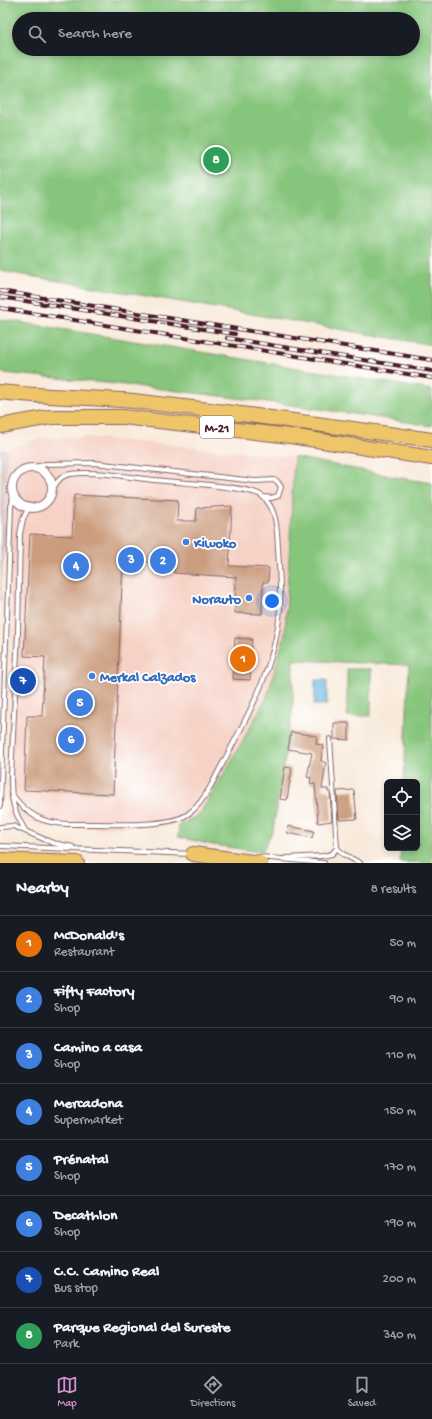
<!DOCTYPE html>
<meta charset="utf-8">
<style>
:root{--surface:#171b24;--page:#20242c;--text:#f1f3f6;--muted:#9ea1a6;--line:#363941;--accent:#d690ce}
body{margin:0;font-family:"Gochi Hand",sans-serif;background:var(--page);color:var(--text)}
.controls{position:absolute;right:12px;bottom:12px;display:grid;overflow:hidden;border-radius:6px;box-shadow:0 2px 6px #0003}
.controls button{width:36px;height:36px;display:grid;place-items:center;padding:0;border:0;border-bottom:1px solid var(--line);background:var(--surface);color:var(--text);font:20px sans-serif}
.you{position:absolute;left:272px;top:601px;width:14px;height:14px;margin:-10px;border:3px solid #fff;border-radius:50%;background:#1a73e8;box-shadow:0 0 0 6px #1a73e833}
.badge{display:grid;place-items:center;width:26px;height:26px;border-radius:50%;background:var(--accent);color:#fff;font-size:13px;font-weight:700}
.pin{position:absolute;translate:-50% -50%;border:2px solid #fff;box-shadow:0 1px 4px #0006}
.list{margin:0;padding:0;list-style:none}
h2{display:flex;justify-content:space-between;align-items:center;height:52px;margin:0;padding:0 16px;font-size:17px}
h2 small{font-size:13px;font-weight:400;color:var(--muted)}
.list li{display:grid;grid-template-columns:26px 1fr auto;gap:12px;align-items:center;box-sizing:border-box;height:56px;padding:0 16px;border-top:1px solid var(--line)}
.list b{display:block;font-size:15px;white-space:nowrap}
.list p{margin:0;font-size:13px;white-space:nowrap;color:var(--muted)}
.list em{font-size:13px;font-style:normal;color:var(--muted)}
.icon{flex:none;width:22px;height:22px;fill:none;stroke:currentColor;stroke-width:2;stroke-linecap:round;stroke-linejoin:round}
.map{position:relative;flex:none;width:432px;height:863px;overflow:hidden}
.search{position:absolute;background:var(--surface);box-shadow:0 2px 6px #0003;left:12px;right:12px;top:12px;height:44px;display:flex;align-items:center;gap:10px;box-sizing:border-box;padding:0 14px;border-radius:22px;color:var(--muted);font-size:15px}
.sheet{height:500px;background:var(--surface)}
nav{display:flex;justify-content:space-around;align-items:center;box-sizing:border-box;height:56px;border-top:1px solid var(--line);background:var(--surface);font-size:11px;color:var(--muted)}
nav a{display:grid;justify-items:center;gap:2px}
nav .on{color:var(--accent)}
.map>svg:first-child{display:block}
</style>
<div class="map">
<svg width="432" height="863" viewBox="0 0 432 863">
<rect width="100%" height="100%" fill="#fff"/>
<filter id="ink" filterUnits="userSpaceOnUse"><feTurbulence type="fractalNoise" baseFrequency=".025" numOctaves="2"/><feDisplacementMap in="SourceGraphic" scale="8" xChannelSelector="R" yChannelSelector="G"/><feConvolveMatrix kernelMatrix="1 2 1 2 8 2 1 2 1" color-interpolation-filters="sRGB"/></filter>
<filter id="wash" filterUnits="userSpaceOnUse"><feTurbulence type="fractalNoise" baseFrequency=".012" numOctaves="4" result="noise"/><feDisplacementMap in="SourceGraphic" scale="16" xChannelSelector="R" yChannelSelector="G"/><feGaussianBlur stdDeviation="0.9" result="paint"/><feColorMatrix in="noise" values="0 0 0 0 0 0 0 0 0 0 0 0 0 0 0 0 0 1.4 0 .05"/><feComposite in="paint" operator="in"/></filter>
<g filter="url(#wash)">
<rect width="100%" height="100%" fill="#f8e9d8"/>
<path fill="#f6d1c5" d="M86 437 294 457 288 542 285 634 267 697 225 772 199 815 179 825 74 829 49 827 6 818V776L13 621 4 543 7 449 42 438Z"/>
<path fill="#d1bfbf" d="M7 449 4 543 0 619V450Z"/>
<path fill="#86c57c" stroke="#687254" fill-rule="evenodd" d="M0 0H432V345L0 271ZM19 19H413V49H19Z
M0 319 432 390V426C290 403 147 386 4 373L0 372Z
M294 457 395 477 432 483V863L400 862 401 848H417V782H404L409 665 293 660V708L273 830 262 852 213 845 178 837 179 825 199 815 225 772 267 697 285 634Z
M347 669H371V716H347Z"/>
<path fill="#63b5de" stroke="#566a84" d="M315 680H327V705H314Z"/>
<g id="blocks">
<path fill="#cb9c7e" d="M74 495 178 500 177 521H196L197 508 232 506 229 566 269 568 268 582H263L262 614 235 613 236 577 174 573 175 563 123 561 113 794 24 790 27 716H42L45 657 24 656 30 534 72 536Z
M235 638 252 639 250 680 233 679Z
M334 723H349V740L334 739Z
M291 732 317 736 316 744 323 745 321 761 326 763 322 789H328V792H330L332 821 318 823 315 784 310 783 311 778 307 777 312 753 288 749Z
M285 767 292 768 287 800 280 799Z
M354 790 357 819 339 820 337 791Z
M288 826 314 831 312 838 287 833Z"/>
</g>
</g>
<g filter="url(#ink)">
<use href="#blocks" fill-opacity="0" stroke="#876668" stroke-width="1"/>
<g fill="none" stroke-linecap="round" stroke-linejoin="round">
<defs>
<path id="service" d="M32 468 46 464 94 463 255 481 274 480 277 481 281 487 278 496 271 498 264 497
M330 739 337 848 343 854 360 863
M11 793C35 827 57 824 95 824 118 824 170 827 188 814 205 802 214 779 224 761 250 713 276 664 280 609 281 589 279 568 278 548 277 530 277 508 262 496 251 486 173 482 154 480 134 478 80 468 64 476 58 479 55 485 52 490
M0 806 11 507 14 494
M0 827 13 826 53 843 73 847
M25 830C13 810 11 800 11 776L18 633 20 534 23 519 29 507
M0 846 192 854
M260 857 324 863
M286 858 322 856 332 854 337 848"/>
<path id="minor" d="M12 488a20 20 0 1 1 40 0a20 20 0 1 1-40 0Z"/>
<path id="motorway" d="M0 392C44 397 89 397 133 401 233 412 333 426 432 440
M0 426 51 417H123L290 436 432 458
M193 854 260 863
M0 860 77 863"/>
</defs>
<use href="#service" stroke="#876668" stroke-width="6"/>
<use href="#minor" stroke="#876668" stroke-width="10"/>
<use href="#motorway" stroke="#876668" stroke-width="16"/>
<use href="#service" stroke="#fff" stroke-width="4"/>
<use href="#minor" stroke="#fff" stroke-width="8"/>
<use href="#motorway" stroke="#eec569" stroke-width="14"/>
<defs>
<path id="rail" d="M0 291 432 360
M0 297 235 334
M0 308 432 378
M227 338 432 371"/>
</defs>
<use href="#rail" stroke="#4a1f2b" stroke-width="4"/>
<use href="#rail" stroke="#fff" stroke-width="2.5" stroke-dasharray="8" stroke-linecap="butt"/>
</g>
</g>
<g fill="#3f7fe0" stroke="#fff" stroke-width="1.5">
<circle cx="186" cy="542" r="4"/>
<circle cx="249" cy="598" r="4"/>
<circle cx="92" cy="676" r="4"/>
</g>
<g text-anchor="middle" stroke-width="3.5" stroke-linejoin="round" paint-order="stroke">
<rect fill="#fff" stroke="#80626b" stroke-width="1" x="200" y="416" width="34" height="22" rx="3"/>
<g font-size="13" font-weight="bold" fill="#4a1f2b">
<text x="217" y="432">M-21</text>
</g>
<g font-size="14" font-weight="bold" fill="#366cbe" stroke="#fff" text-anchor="start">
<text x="194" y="547">Kiwoko</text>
<text x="241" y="603" text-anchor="end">Norauto</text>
<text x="100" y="681">Merkal Calzados</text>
</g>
</g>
</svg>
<div class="controls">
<button><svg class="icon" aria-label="locate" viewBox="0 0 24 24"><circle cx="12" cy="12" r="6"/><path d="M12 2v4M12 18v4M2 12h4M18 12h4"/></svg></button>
<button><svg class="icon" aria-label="layers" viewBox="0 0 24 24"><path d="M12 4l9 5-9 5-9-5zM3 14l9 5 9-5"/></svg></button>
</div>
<div class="you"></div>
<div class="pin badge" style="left:243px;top:659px;background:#e8710a">1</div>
<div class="pin badge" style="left:163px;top:561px;background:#3f7fe0">2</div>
<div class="pin badge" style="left:131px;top:560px;background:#3f7fe0">3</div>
<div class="pin badge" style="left:76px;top:566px;background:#3f7fe0">4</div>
<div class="pin badge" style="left:80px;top:703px;background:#3f7fe0">5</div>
<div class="pin badge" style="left:71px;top:740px;background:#3f7fe0">6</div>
<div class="pin badge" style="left:23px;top:681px;background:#1a4fb4">7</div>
<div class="pin badge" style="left:216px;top:160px;background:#2e9e5b">8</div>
<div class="search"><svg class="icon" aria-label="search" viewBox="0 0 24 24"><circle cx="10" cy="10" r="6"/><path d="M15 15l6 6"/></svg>Search here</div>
</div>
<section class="sheet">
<h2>Nearby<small>8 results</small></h2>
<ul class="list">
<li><span class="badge" style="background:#e8710a">1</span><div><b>McDonald's</b><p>Restaurant</p></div><em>50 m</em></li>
<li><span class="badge" style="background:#3f7fe0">2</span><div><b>Fifty Factory</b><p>Shop</p></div><em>90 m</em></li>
<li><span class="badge" style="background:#3f7fe0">3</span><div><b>Camino a casa</b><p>Shop</p></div><em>110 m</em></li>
<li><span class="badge" style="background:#3f7fe0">4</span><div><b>Mercadona</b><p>Supermarket</p></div><em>150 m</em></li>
<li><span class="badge" style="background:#3f7fe0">5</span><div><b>Prénatal</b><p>Shop</p></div><em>170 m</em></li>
<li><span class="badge" style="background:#3f7fe0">6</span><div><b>Decathlon</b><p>Shop</p></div><em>190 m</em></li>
<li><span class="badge" style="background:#1a4fb4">7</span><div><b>C.C. Camino Real</b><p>Bus stop</p></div><em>200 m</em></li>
<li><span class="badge" style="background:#2e9e5b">8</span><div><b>Parque Regional del Sureste</b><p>Park</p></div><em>340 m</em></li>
</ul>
</section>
<nav>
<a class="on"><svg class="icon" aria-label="map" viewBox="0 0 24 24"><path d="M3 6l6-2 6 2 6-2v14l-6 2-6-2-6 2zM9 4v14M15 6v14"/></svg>Map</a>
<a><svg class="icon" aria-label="directions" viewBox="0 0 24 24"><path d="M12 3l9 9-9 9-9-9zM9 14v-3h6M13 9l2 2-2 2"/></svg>Directions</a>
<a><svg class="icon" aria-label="saved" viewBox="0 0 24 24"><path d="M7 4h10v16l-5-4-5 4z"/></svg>Saved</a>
</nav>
